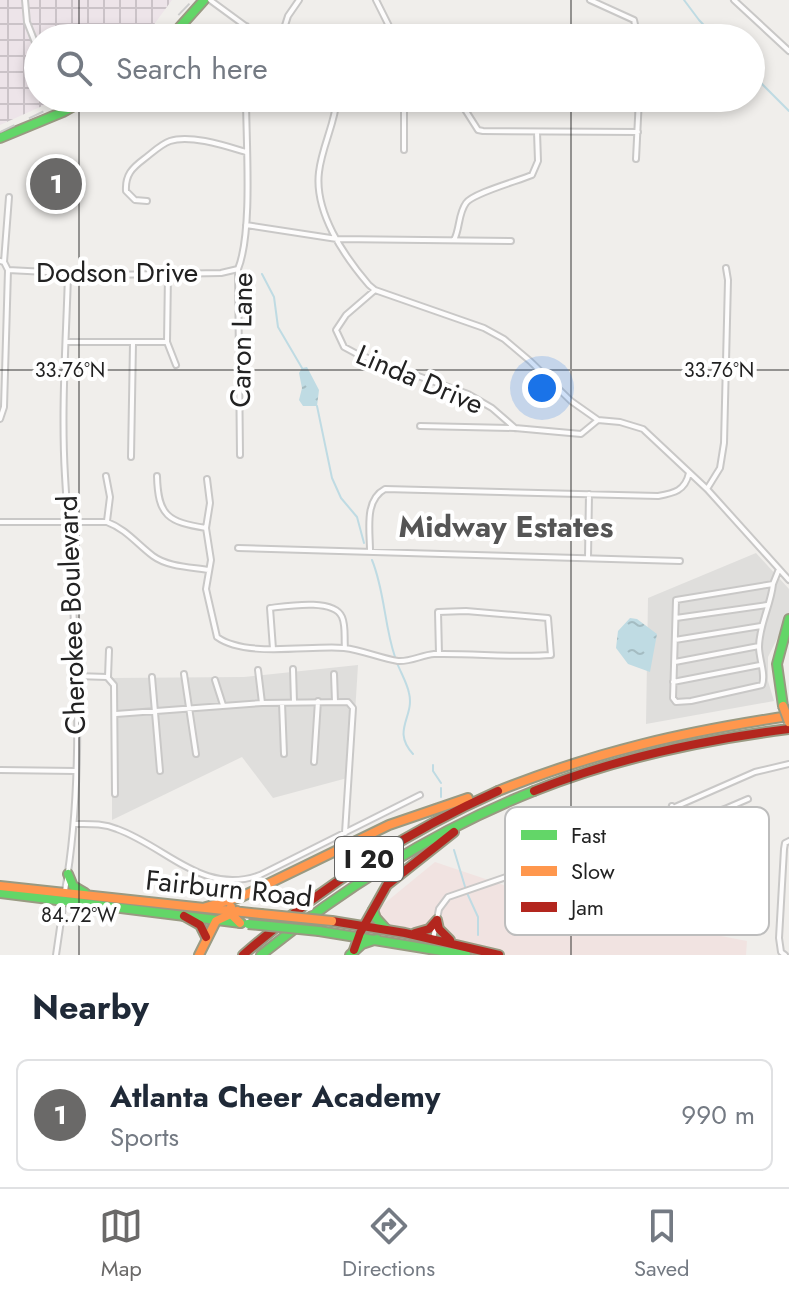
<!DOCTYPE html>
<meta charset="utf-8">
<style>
:root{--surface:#fff;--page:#f6f6f7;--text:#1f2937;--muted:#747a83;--line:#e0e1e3;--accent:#6a6968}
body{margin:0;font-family:Jost,sans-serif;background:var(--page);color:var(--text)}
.you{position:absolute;left:542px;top:388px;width:28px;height:28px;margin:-20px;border:6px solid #fff;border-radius:50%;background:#1a73e8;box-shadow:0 0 0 12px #1a73e833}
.badge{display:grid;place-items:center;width:52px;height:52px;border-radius:50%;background:var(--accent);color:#fff;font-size:26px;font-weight:700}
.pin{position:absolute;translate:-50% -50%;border:4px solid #fff;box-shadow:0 2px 8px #0006}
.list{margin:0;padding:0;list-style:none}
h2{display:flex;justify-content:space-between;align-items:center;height:104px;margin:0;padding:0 32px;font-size:34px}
h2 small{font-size:26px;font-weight:400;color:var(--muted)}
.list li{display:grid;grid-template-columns:52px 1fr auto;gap:24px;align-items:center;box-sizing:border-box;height:112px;margin:0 16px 16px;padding:0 16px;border:2px solid var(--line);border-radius:12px}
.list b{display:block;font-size:30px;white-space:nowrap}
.list p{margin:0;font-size:26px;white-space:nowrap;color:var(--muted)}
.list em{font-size:26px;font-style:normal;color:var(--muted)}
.icon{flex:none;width:44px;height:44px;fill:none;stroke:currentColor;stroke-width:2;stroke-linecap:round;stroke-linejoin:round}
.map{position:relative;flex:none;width:789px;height:955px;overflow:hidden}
.search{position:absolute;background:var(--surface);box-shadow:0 4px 12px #0003;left:24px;right:24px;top:24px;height:88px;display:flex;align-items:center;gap:20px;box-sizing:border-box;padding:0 28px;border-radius:44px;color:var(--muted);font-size:30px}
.sheet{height:232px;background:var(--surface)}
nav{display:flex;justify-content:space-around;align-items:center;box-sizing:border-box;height:112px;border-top:2px solid var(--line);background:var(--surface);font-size:22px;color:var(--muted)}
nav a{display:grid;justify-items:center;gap:4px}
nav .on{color:var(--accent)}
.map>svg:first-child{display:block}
</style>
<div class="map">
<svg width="789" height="955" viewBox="0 0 789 955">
<defs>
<pattern id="industrial-grid" width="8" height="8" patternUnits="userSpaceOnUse" patternTransform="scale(2)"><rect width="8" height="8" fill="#ede4e9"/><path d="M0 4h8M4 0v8" fill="none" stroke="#cbc3c8"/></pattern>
<pattern id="water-ripples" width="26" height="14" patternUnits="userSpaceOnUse" patternTransform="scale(2)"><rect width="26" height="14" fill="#bfdbe3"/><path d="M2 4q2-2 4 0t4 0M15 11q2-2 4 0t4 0" fill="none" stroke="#a4bcc2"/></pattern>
</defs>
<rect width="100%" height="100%" fill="#f0eeeb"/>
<path fill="#dfdedc" d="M756 553 789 589V615L768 657V681L774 701 646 724 648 598Z
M358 665 351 777 273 798 242 757 112 820V678L244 677Z"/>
<path fill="#f1e3e1" d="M435 862 521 891 612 915 747 941 746 955H484L352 930Z"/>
<path fill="url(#industrial-grid)" d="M0 0H172L144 38H38V98H60L0 125Z"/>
<path fill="url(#water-ripples)" d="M307 367 319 390 317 406H303L299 400 302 388 299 373 302 368Z
M630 618 637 619 657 634 650 672 628 664 616 648 618 631Z"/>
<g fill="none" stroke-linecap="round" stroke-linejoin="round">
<path stroke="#bfdbe3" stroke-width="2" d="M684 0 699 20 716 38
M751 73 789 111
M262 274 274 297 278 327 302 368
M317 406 332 478 341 498 357 517 364 543
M372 560C385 592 384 625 395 657
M397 663C401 673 407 683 409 693 415 717 391 730 413 754
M433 765V771L441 783
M441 788V797
M454 850 466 890
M467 893 478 917V935"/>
<defs>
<path id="street" d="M25 0 27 22 38 50
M210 0 255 33 267 38
M376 0 395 38
M590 0 634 20 638 38
M734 0 789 51
M246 26V38
M281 38 288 16 299 0
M58 98 62 111
M337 98C335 124 322 146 319 172 314 212 344 256 369 285L375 290 484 328 504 339 530 361 571 401 598 420 620 422 643 429 707 489 789 580
M404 105 455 106 464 108 478 130 483 131 638 132
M404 150V98
M636 159 639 98
M147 201 135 200 126 191C125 175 132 168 144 159 152 153 161 144 170 141 190 134 226 146 246 152
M246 225 337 239 511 241
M454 240C460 229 458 214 466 203 473 193 518 181 532 175L538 161 537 132
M0 261 4 262 8 270 105 275 221 273 238 269
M4 262 9 197
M168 274 167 342 176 365
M375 290 346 315 336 330 344 347 357 354 468 394 492 408 515 428
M66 342H167
M0 419 4 407 8 270
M420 426 515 428 581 434 598 420
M240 455 238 269C253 232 246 141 246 98
M131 457 133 343
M106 476 110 497 107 521
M157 476C158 516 168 522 206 528
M207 479 210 503 206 528 211 560 206 589 217 637C246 658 309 645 344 648 362 650 380 658 398 661 410 662 422 655 434 654 473 653 512 658 551 655L548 618 466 611 438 612 439 654
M707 489 720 468 724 443 728 280 726 268
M0 522H107C126 529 137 544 153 556 168 567 191 567 209 570
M238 548 680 561
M370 551C370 530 364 500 385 489L658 496C674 493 685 491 689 473
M588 558 589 494
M773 584C771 605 759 625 759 647 759 659 766 674 762 685L691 701 676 702 673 698 676 600Z
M773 584 779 569
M676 618 767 605
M675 640 761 626
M273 649 270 608C287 606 334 598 342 617 346 626 344 638 345 648
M675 662 759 646
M293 669 294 702
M258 670 262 703
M184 674 196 754
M334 674 335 702
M76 676 107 677 114 685 115 794
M108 677 109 650
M152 677 160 771
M215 680 223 705
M673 682 760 665
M282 703 284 754
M116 714 262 703 348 702 353 708 345 833
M314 762 318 701
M0 770 75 771
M727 808 748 799
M74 824C89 824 103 823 117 829 167 847 203 896 260 875L420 795
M672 860 729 838 736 830 727 808 677 826
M65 891C88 758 73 611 65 476 61 409 66 342 68 275
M665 907 747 930
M701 917 702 888 716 882H731L733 926
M662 919 670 891 673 842 677 826 672 806
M433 939 439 909 448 897 547 863 755 772 789 764
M56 955 64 900
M785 955 781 952 779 938 784 849 785 843 789 841"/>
<path id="fast" d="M170 38 204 0
M0 138 63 112 88 98
M783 706 777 664 789 619
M68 874 73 886 85 893
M0 893 241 923
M373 910 376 918 386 929
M319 931 466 955
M261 955C345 887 433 831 534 791
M350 955 362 944 377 939"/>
<path id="slow" d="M498 791C598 751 683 732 789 716
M0 886 261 914
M206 907 241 897 389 825 468 798
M231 907 232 915 240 923
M199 955 216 921 237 911"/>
<path id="jam" d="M534 791C616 758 701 740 789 729
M184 916 200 925 206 937
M437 920 439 929 450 940
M332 921 405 933 499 955
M415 933 429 929 437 920
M354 950 360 933 387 885 454 832
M243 955C321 887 404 833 498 791"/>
</defs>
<use href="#street" stroke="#c9c8c7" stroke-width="8"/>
<use href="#fast" stroke="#999a82" stroke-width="12"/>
<use href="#slow" stroke="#999a82" stroke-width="12"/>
<use href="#jam" stroke="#999a82" stroke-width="12"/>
<use href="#street" stroke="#fdfcfc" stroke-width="4"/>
<use href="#fast" stroke="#63d668" stroke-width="8"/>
<use href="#slow" stroke="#ff974d" stroke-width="8"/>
<use href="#jam" stroke="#b3261e" stroke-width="8"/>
<path stroke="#ccc" stroke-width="2" stroke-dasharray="16 16" stroke-linecap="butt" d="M156 38 193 0
M0 132 72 98"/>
<defs>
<path id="fast-bridge" d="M248 924 319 931"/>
<path id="slow-bridge" d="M783 706 789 722
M261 914 332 921"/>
</defs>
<use href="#fast-bridge" stroke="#999a82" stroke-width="12" stroke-linecap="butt"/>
<use href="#slow-bridge" stroke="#999a82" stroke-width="12" stroke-linecap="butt"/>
<use href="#fast-bridge" stroke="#63d668" stroke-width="8"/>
<use href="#slow-bridge" stroke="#ff974d" stroke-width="8"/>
</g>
<path fill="none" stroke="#222" stroke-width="2" stroke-opacity="0.45" d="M79 0V38M571 0V38M79 98V955M571 98V955M0 370H789"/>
<g text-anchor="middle" stroke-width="8" stroke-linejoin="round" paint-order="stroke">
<rect fill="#fff" stroke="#646464" stroke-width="2" x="335" y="837" width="68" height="44" rx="6"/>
<g font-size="26" font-weight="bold" fill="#222">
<text x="369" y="868">I 20</text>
</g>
<g font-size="28" fill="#222" stroke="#fff">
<text x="117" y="282">Dodson Drive</text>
<text transform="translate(241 340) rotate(-89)" y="10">Caron Lane</text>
<text transform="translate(420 379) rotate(23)" y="10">Linda Drive</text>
<text transform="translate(71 615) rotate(-92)" y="10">Cherokee Boulevard</text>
<text transform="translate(229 888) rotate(6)" y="10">Fairburn Road</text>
</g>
<g font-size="30" font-weight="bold" fill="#555" stroke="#fff">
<text x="506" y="537">Midway Estates</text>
</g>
</g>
<rect x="505" y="807" width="264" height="128" rx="12" fill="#fff" stroke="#bdbdbd" stroke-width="2"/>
<rect x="521" y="830" width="36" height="10" fill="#63d668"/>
<rect x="521" y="866" width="36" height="10" fill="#ff974d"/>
<rect x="521" y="902" width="36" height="10" fill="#b3261e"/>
<g font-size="22" fill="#222">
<text x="571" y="843">Fast</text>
<text x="571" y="879">Slow</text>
<text x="571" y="915">Jam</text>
</g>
<g font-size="20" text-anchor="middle" fill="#222" stroke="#fff" stroke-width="8" stroke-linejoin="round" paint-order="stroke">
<text x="70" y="377">33.76°N</text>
<text x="719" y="377">33.76°N</text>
<text x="79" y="922">84.72°W</text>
</g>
</svg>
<div class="you"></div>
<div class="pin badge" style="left:56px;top:184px">1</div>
<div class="search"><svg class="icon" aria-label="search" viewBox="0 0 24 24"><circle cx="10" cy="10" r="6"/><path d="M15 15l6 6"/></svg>Search here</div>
</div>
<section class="sheet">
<h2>Nearby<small></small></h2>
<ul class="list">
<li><span class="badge">1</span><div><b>Atlanta Cheer Academy</b><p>Sports</p></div><em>990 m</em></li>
</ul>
</section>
<nav>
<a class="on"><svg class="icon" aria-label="map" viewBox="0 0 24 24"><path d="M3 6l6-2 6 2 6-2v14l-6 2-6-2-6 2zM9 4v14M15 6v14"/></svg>Map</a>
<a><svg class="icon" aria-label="directions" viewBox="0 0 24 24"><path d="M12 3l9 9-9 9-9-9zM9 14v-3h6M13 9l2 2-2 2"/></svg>Directions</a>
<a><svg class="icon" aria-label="saved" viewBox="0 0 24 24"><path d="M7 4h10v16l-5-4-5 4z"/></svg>Saved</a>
</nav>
